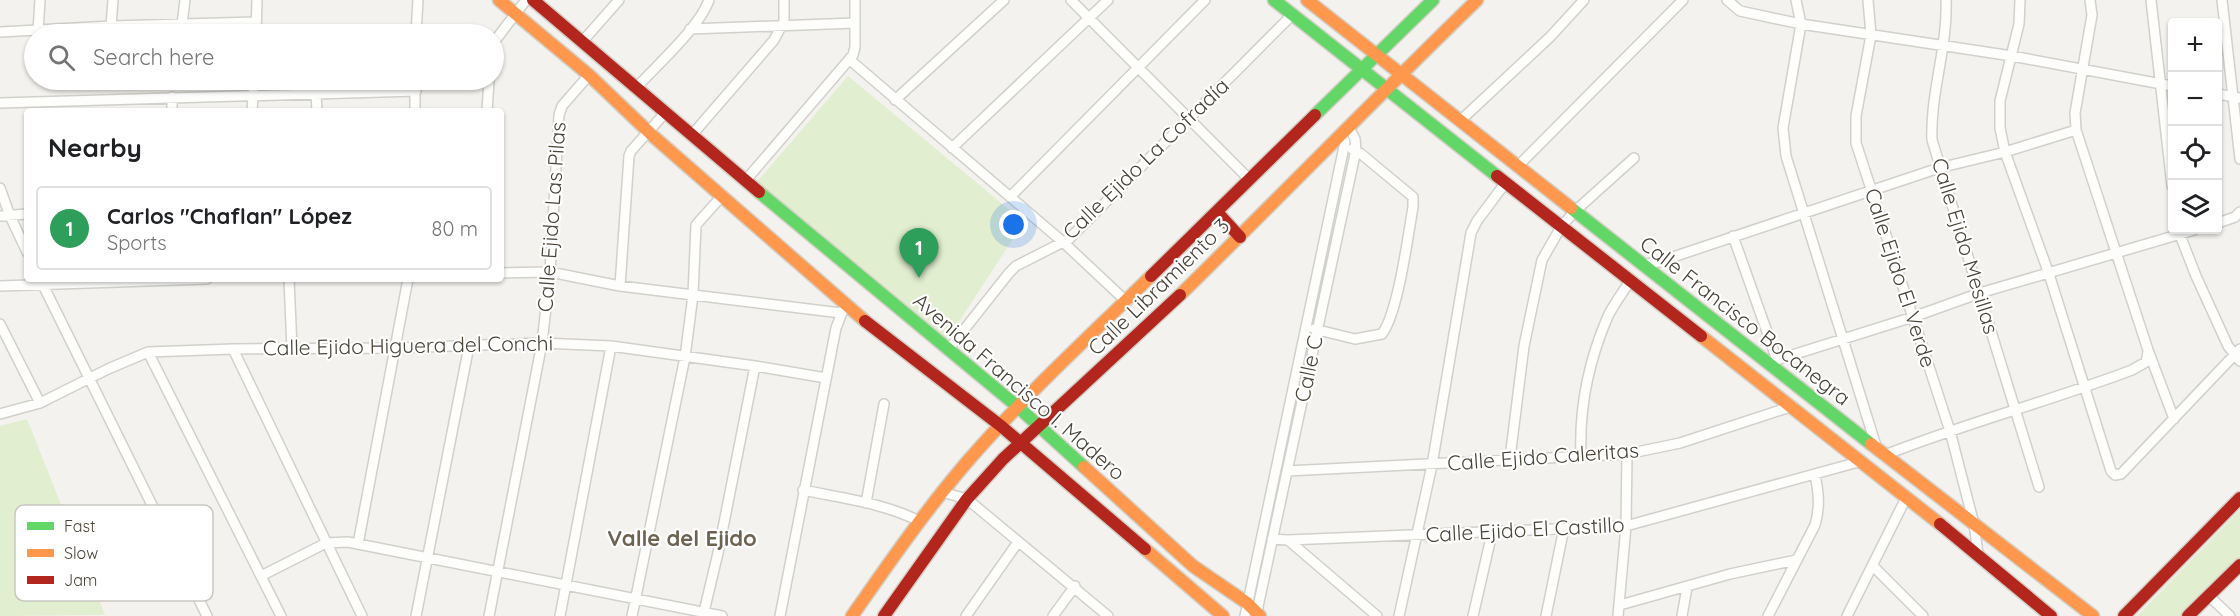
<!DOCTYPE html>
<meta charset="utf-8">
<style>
:root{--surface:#fff;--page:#f2f2f2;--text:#202124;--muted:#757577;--line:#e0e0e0;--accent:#db2777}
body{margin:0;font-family:Quicksand,sans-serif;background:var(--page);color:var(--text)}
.controls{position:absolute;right:18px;top:18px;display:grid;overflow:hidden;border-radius:6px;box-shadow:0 2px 4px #0004}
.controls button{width:54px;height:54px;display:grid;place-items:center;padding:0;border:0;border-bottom:2px solid var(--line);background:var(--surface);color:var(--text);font:30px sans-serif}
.you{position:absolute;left:1014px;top:225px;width:21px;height:21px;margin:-15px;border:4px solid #fff;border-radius:50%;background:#1a73e8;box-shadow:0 0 0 9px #1a73e833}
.badge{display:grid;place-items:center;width:39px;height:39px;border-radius:50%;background:var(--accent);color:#fff;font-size:20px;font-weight:700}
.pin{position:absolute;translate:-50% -50px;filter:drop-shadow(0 2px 3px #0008)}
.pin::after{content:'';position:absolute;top:32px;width:21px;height:18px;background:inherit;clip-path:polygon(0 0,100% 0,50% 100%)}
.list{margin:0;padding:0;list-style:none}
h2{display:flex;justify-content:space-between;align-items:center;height:78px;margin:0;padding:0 24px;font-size:26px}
h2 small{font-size:20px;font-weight:400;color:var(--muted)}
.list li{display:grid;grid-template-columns:39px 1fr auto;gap:18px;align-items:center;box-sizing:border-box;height:84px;margin:0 12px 12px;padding:0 12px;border:2px solid var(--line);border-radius:6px}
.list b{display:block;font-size:22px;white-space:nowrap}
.list p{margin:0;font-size:20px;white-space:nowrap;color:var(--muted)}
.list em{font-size:20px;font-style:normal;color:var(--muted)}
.icon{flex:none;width:33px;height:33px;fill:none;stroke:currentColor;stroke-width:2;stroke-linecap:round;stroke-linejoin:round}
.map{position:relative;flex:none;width:2240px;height:616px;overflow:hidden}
.search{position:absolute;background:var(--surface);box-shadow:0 2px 4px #0004;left:24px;top:24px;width:480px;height:66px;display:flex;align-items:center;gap:15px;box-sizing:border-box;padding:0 21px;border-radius:33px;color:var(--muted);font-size:22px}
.panel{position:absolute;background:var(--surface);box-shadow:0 2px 4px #0004;left:24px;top:108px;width:480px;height:174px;border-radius:6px}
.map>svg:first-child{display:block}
</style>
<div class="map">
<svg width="2240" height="616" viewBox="0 0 2240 616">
<rect width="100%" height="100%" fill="#f4f2ee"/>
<path fill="#e1eecf" d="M848 76 1024 222 945 343 756 183Z
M27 419 105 615 0 616V426Z
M2240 510V560L2184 616H2137Z"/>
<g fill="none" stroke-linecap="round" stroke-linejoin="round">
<defs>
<path id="street" d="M1071 0 1250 180
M1727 0 1740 11 1801 24 2012 56 2172 86
M1796 0 1801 24 1783 128 1786 156 1877 449
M1868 0 1871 35 1856 116V143L1950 431 1974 524 1978 554
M1946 0C1948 47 1930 93 1932 140L2039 487
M2020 0 2019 24 2000 101V128L2005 152 2049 274 2111 471 2115 475 2121 474 2240 349
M2090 0 2092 15 2075 113 2076 130 2148 350 2174 419
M2151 0 2172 186
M2222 0 2240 159
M182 24 185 0
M111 26 113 0
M690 29 855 23
M38 31 40 0
M0 32 111 26 256 22
M256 34 257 0
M416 34 418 0
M494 42 526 0
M582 42 619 0
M850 60 1063 242 1127 302
M636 88C657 65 699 28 709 0
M316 94 317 111
M2218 94 2240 98
M172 97V111
M895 100 1004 0
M0 103 416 91
M252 111 254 80
M415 111V80
M487 111 489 80
M1461 120 1550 37 1584 0
M691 136 774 40 784 21V0
M952 148 1108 0
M1518 166 1683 0
M746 180 853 55 855 47V0
M0 188 10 216 27 252
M1010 197 1205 0
M0 216 27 214
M2218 223 2235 217 2240 212
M2178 230 2196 276 2228 346 2240 361
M1733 236 1777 360
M1642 265 1658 262 1939 168 2005 152 2076 130
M501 273 550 272 620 286 841 313
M40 279 207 616
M289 279 292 349
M0 286 207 279
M620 286 629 156 631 151 665 113
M0 324 40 403
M1314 329 1355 339 1382 334C1398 313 1408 236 1413 207V197L1360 153 1352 149
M233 349 362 616
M948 350 1009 273 1016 266 1069 239 1293 14
M148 352 281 616
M1767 363 1913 317 1980 293 2194 230
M0 414 40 403 108 369 148 352 233 349 394 348 542 343 611 346 755 366 826 378
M1885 455C1966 423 2050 401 2132 370L2146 362 2148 352
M1581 456C1579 409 1589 360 1608 316 1614 304 1623 292 1630 281
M1510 458 1524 346 1542 260 1561 227 1574 212 1634 158
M1287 471 1627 454 1680 443 1793 406
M803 490C841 498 884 503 919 521
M942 492 967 499 1108 616
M866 503 884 404
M1272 539 1288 540 1377 616
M1288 540 1626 526 1862 461
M358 544 408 279
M1873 566 1923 616
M261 576 326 543 348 542 722 616
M2209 596 2230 616
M1620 605 1730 574 1796 560
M416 616 469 346
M489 616 542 343 550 272 559 115 562 106 589 75
M560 616 611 346
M632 616 685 357 693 295 696 225 721 197
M703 616 718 553 755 366
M780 616 836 328 843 310
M966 616 1018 542
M1053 616 1075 586
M1245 616 1345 142 1342 135
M1256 616 1356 150 1355 139 1349 127
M1399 616 1432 465 1471 233 1477 221 1506 182
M1473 616 1492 533
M1546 616 1564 528
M1618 616 1626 526 1627 454
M1682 616 1687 587
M1768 616 1815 525C1820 507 1819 494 1815 475
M1847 616 1907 496"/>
<path id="fast" d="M1274 0 1497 176
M1315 115 1433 0
M759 192 1018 407 1084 467
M1571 208 1871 444"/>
<path id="slow" d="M499 0 589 75 654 137 865 321
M1307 0 1571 208
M1180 295C1280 197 1377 97 1477 0
M1701 336 1940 524
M1871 444 2093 616
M1084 467 1193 566 1247 603 1260 616
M1145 549 1223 616
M852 616C889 563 925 511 967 462 1024 396 1089 337 1151 276"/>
<path id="jam" d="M533 0 759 192
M1497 176 1701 336
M1217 212 1240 237
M1151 276 1315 115
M865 321 1001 426 1145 549
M1940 524 2051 616
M884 616 967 499 1003 459 1180 295
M2124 616 2240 498
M2188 616 2240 565"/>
</defs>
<use href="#street" stroke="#d2d0cb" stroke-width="12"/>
<use href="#fast" stroke="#d3cfc5" stroke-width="15"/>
<use href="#slow" stroke="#d3cfc5" stroke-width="15"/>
<use href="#jam" stroke="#d3cfc5" stroke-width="15"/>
<use href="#street" stroke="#fdfdfc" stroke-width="9"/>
<use href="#fast" stroke="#63d668" stroke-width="12"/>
<use href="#slow" stroke="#ff974d" stroke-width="12"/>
<use href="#jam" stroke="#b3261e" stroke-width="12"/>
</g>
<g text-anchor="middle" stroke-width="4.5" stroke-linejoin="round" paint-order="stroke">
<g font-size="21" fill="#4b4439" stroke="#fff">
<text transform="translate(1146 159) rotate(-44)" y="7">Calle Ejido La Cofradía</text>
<text transform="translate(552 217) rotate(-86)" y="7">Calle Ejido Las Pilas</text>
<text transform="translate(1965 246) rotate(73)" y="7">Calle Ejido Mesillas</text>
<text transform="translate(1900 278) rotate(72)" y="7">Calle Ejido El Verde</text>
<text transform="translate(1159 287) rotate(-44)" y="7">Calle Libramiento 3</text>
<text transform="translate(1745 321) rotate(38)" y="7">Calle Francisco Bocanegra</text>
<text transform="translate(408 346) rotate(-1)" y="7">Calle Ejido Higuera del Conchi</text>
<text transform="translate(1309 369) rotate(-78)" y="7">Calle C</text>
<text transform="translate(1019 387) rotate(41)" y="7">Avenida Francisco I. Madero</text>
<text transform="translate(1543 457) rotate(-4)" y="7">Calle Ejido Caleritas</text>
<text transform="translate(1525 530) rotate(-3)" y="7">Calle Ejido El Castillo</text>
</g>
<g font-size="22" font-weight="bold" fill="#6e6250" stroke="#fff">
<text x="682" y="546">Valle del Ejido</text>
</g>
</g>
<rect x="15" y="505" width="198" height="96" rx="9" fill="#fff" stroke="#c9c7c4" stroke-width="1.5"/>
<rect x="27" y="522" width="27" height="8" fill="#63d668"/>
<rect x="27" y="549" width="27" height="8" fill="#ff974d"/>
<rect x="27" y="576" width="27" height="8" fill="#b3261e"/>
<g font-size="16" fill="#4b4439">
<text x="64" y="532">Fast</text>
<text x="64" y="559">Slow</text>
<text x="64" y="586">Jam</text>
</g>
</svg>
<div class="controls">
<button>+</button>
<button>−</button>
<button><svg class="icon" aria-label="locate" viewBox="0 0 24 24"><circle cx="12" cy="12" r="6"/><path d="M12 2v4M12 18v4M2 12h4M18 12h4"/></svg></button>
<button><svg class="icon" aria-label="layers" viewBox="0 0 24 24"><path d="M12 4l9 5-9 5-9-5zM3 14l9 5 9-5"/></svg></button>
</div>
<div class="you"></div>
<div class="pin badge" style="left:919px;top:278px;background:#2e9e5b">1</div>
<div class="search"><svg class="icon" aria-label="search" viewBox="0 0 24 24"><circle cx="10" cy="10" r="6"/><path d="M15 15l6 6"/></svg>Search here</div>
<section class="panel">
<h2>Nearby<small></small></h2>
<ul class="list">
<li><span class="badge" style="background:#2e9e5b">1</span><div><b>Carlos &quot;Chaflan&quot; López</b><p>Sports</p></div><em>80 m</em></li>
</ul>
</section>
</div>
